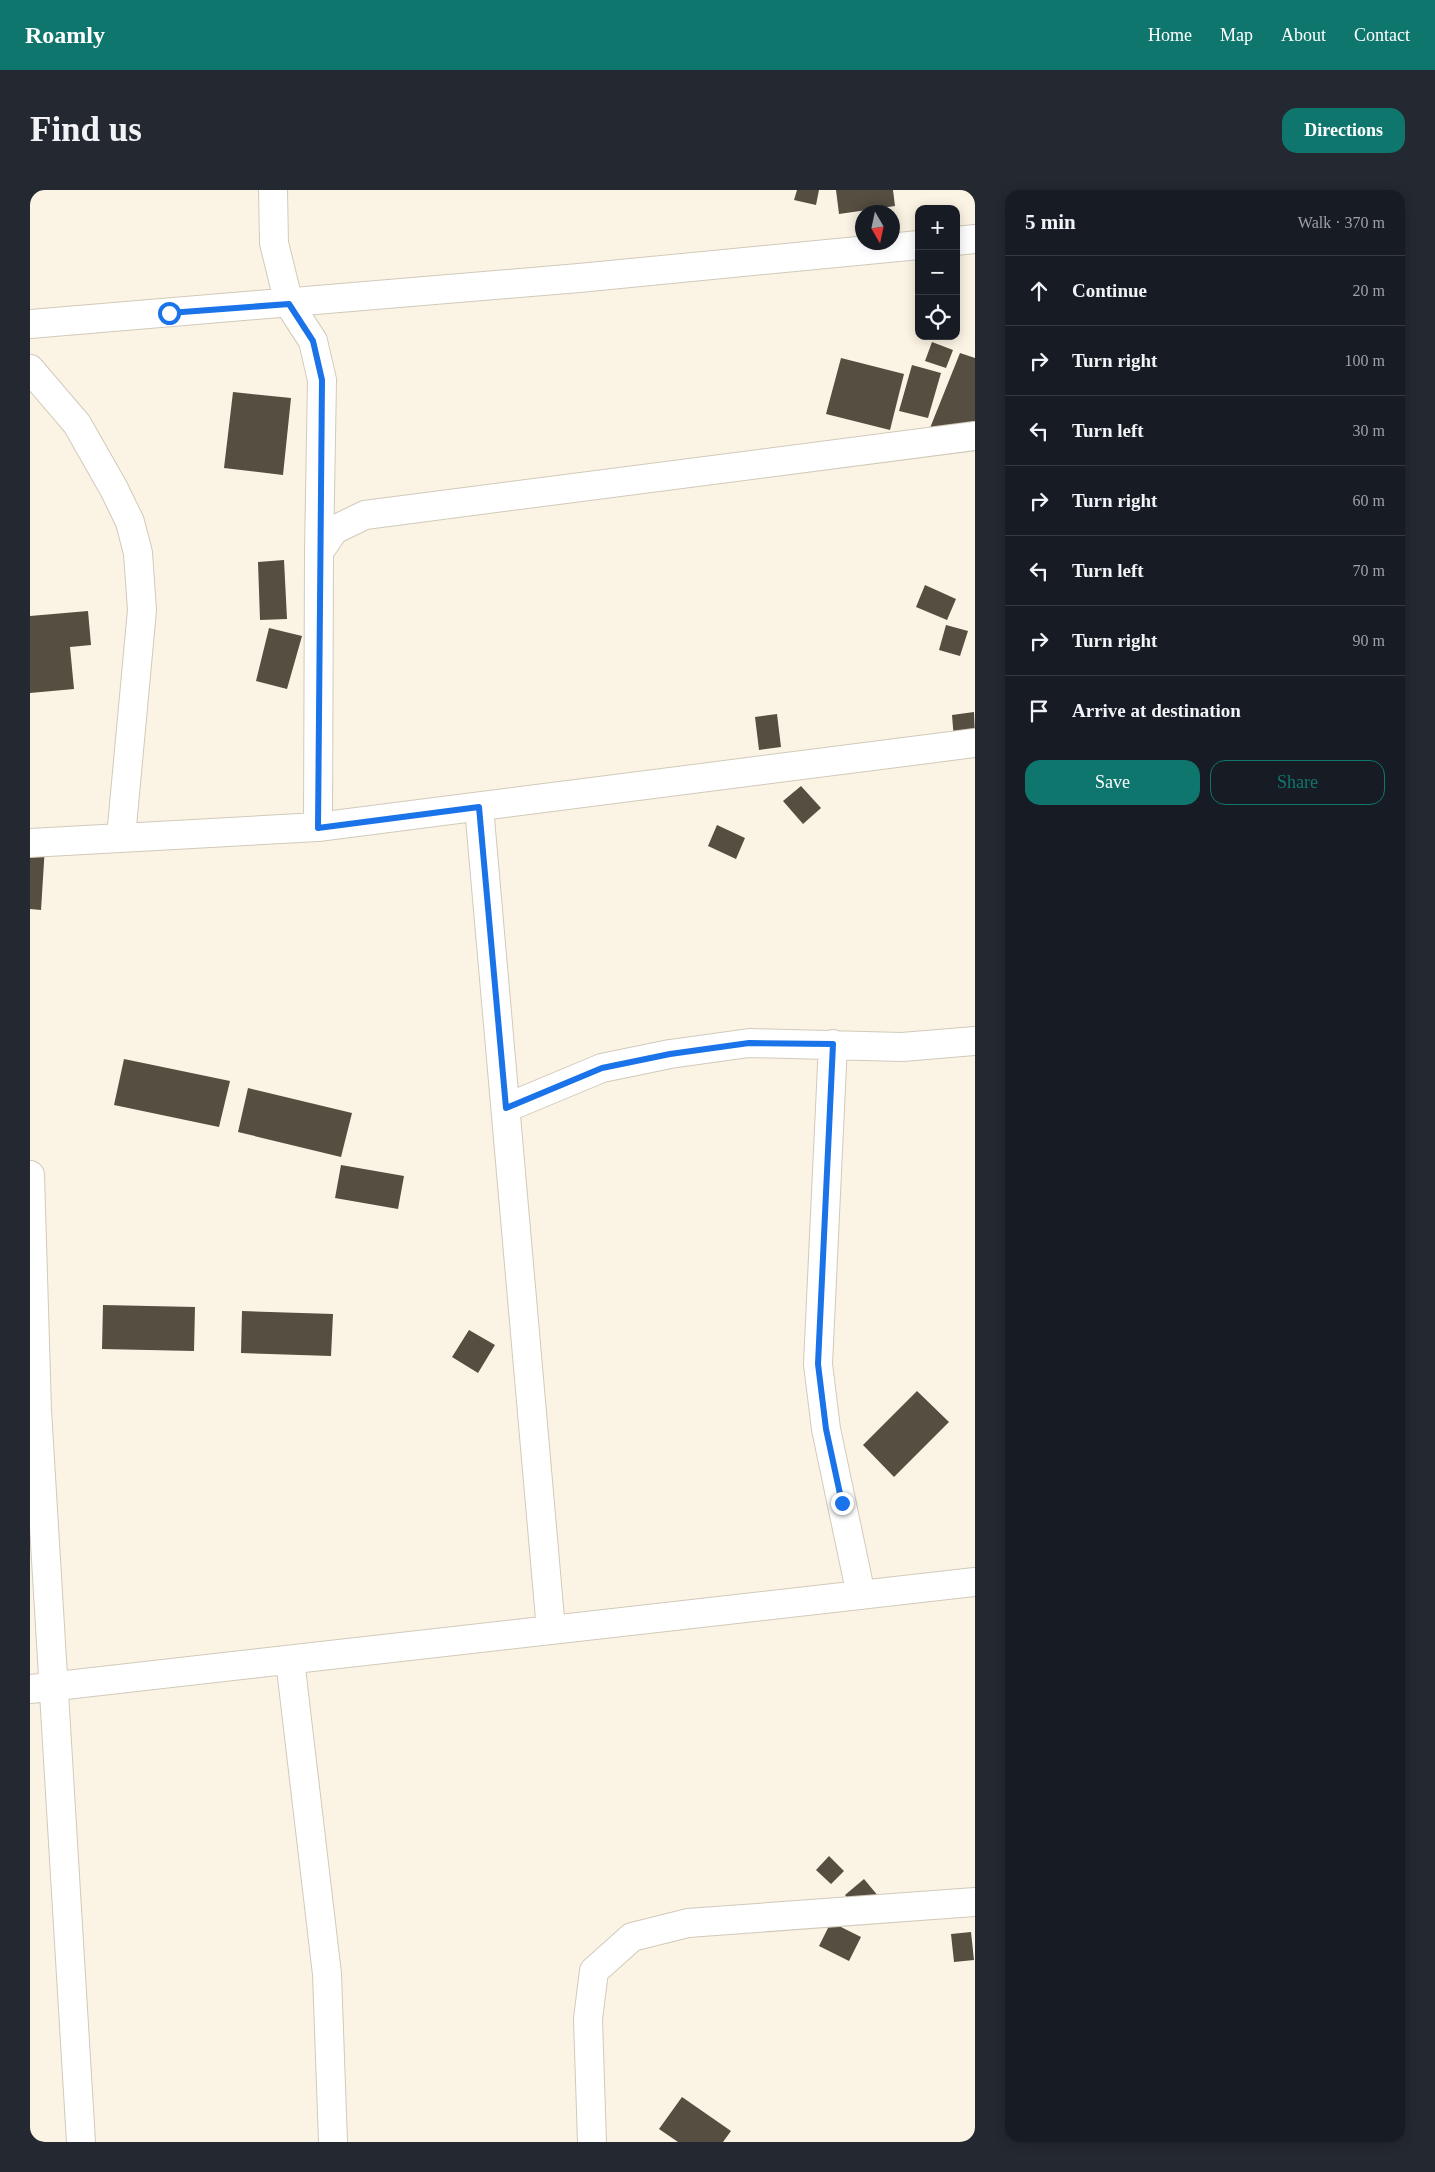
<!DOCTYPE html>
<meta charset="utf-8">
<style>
:root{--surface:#171b24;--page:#242831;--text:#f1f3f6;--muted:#9ea1a6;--line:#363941;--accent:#0f766e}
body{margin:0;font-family:Georgia,serif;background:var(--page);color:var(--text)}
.controls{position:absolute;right:15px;top:15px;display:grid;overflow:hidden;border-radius:10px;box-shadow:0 2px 12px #0003}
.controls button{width:45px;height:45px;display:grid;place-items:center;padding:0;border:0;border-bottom:1px solid var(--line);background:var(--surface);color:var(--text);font:25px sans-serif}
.compass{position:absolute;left:825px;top:15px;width:45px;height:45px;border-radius:50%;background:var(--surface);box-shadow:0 2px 12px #0003;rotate:171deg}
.stop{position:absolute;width:15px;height:15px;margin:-11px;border:4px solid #1a73e8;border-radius:50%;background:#fff}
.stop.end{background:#1a73e8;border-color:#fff;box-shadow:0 1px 5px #0008}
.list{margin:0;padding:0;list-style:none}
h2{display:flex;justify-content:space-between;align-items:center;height:65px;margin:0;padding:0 20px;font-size:21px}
h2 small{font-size:16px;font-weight:400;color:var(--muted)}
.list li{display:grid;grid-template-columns:32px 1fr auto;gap:15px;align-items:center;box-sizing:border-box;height:70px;padding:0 20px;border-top:1px solid var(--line)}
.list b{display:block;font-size:19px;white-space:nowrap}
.list em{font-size:16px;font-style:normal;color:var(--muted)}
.actions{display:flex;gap:10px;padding:15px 20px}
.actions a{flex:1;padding:11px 0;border:1px solid var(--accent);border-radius:15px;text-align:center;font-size:18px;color:var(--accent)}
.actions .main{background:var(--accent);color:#fff}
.icon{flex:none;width:28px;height:28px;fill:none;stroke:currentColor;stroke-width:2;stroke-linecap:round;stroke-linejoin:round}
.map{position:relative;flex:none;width:945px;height:1952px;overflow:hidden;border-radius:15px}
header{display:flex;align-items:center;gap:30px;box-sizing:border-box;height:70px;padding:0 25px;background:var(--accent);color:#fff}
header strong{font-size:24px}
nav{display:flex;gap:28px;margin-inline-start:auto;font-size:18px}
.intro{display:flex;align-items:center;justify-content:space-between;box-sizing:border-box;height:120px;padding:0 30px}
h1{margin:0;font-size:35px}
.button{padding:12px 22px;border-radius:15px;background:var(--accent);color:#fff;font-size:18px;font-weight:700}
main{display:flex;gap:30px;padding:0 30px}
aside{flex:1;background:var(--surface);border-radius:15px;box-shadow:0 2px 12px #0003}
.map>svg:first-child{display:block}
</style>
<header>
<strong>Roamly</strong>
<nav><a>Home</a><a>Map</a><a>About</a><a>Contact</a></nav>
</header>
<div class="intro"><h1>Find us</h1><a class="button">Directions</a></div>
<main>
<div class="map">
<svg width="945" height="1952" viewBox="0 0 945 1952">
<rect width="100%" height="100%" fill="#fbf4e4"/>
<path fill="#554e41" d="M767 0H789L786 15 764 10Z
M806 0H863L865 16 809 24Z
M902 152 923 160 916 178 895 171Z
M930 163 945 168V250L900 238Z
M811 168 874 184 860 240 796 224Z
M882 175 911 183 898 228 869 221Z
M203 202 261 208 253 285 194 278Z
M254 370 257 429 230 430 228 372Z
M895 395 926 409 917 430 886 417Z
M58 421 61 455 40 457 44 499 0 503V426Z
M916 435 938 441 930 466 909 460Z
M239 438 272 446 257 499 226 491Z
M944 522 945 548 924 550 922 525Z
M747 524 751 557 729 560 725 527Z
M771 596 791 618 773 634 753 611Z
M687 635 715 648 706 669 678 656Z
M0 639 16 640 11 720 0 719Z
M94 869 200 891 189 937 84 915Z
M218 898 322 923 311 967 208 942Z
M311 975 374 986 368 1019 305 1008Z
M73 1115 165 1117 164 1161 72 1159Z
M212 1121 303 1124 301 1166 211 1163Z
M439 1140 465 1155 448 1183 422 1167Z
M887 1201 919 1232 864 1287 833 1255Z
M799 1666 814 1681 801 1694 786 1680Z
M834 1689 854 1713 836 1728 815 1705Z
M801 1732 831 1747 819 1771 789 1756Z
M941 1742 944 1770 924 1772 921 1744Z
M652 1907 701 1941 693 1952H648L629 1939Z"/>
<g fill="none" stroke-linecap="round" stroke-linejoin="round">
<defs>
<path id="minor" d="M243 0 244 53 259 114 283 151 292 190 289 362
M926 51 945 49
M0 134 549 88 889 55
M0 179 47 234 84 299 100 332 108 363 112 420 91 647
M449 617 521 1440
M288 637 289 362 304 340 335 325 945 246
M0 653 288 637 945 553
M803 854 788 1174 796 1239 831 1405
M476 918 572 878 640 864 719 853 872 857 945 851
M0 985 7 1220 51 1952
M260 1470 297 1784 303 1952
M0 1499 945 1392
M562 1952 558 1829 564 1781 602 1747 658 1733 945 1712"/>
</defs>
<use href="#minor" stroke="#d1caba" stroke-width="30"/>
<use href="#minor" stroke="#fff" stroke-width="28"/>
</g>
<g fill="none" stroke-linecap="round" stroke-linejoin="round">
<path stroke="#1a73e8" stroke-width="6" d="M139 123 259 114 283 151 292 190 288 638 449 617 476 918 572 878 640 864 719 853 803 854 788 1174 796 1239 812 1313"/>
</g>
</svg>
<div class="controls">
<button>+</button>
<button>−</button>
<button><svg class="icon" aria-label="locate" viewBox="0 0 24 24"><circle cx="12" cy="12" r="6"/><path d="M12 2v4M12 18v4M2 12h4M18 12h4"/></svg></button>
</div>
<svg class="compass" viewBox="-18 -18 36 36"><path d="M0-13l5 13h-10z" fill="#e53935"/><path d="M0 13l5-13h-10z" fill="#9ea1a6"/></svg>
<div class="stop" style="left:139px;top:123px"></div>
<div class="stop end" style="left:812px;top:1313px"></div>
</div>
<aside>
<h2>5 min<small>Walk · 370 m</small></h2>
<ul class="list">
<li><svg class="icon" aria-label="ahead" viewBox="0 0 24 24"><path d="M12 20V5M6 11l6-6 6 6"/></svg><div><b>Continue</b></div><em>20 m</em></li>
<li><svg class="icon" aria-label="right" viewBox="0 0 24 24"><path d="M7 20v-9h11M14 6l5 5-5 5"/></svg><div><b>Turn right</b></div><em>100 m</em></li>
<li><svg class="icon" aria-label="left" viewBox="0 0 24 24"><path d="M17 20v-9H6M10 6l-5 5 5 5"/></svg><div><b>Turn left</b></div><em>30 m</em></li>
<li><svg class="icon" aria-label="right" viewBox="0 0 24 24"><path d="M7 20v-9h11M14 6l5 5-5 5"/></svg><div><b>Turn right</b></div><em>60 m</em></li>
<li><svg class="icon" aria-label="left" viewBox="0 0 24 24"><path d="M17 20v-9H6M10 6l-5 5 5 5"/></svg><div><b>Turn left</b></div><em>70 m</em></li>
<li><svg class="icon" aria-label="right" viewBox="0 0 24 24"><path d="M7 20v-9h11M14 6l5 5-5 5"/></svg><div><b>Turn right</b></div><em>90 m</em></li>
<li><svg class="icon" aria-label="arrive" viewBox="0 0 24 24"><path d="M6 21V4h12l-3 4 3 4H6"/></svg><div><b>Arrive at destination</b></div></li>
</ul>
<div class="actions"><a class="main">Save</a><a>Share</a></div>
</aside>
</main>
